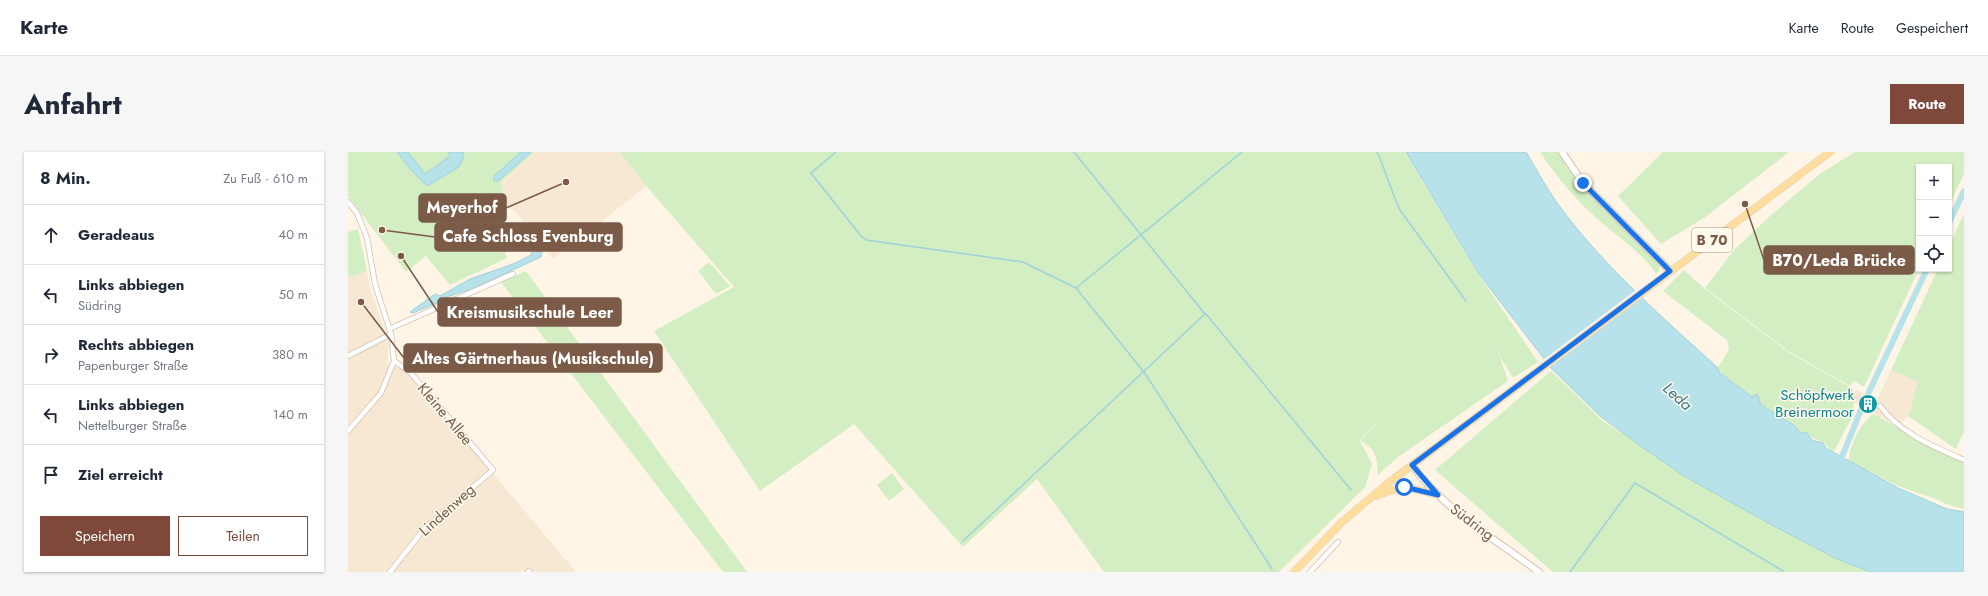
<!DOCTYPE html>
<html lang="de">
<meta charset="utf-8">
<style>
:root{--surface:#fff;--page:#f6f6f7;--text:#1f2937;--muted:#747a83;--line:#e0e1e3;--accent:#7e483b}
body{margin:0;font-family:Jost,sans-serif;background:var(--page);color:var(--text)}
.controls{position:absolute;right:12px;top:12px;display:grid;overflow:hidden;border-radius:0px;box-shadow:0 1px 3px #0004}
.controls button{width:36px;height:36px;display:grid;place-items:center;padding:0;border:0;border-bottom:1px solid var(--line);background:var(--surface);color:var(--text);font:20px sans-serif}
.stop{position:absolute;width:12px;height:12px;margin:-9px;border:3px solid #1a73e8;border-radius:50%;background:#fff}
.stop.end{background:#1a73e8;border-color:#fff;box-shadow:0 1px 4px #0008}
.list{margin:0;padding:0;list-style:none}
h2{display:flex;justify-content:space-between;align-items:center;height:52px;margin:0;padding:0 16px;font-size:17px}
h2 small{font-size:13px;font-weight:400;color:var(--muted)}
.list li{display:grid;grid-template-columns:26px 1fr auto;gap:12px;align-items:center;box-sizing:border-box;height:60px;padding:0 16px;border-top:1px solid var(--line)}
.list b{display:block;font-size:15px;white-space:nowrap}
.list p{margin:0;font-size:13px;white-space:nowrap;color:var(--muted)}
.list em{font-size:13px;font-style:normal;color:var(--muted)}
.actions{display:flex;gap:8px;padding:12px 16px}
.actions a{flex:1;padding:9px 0;border:1px solid var(--accent);border-radius:0px;text-align:center;font-size:14px;color:var(--accent)}
.actions .main{background:var(--accent);color:#fff}
.icon{flex:none;width:22px;height:22px;fill:none;stroke:currentColor;stroke-width:2;stroke-linecap:round;stroke-linejoin:round}
.map{position:relative;flex:none;width:1616px;height:420px;overflow:hidden;border-radius:0px}
header{display:flex;align-items:center;gap:24px;box-sizing:border-box;height:56px;padding:0 20px;background:var(--surface);border-bottom:1px solid var(--line)}
header strong{font-size:19px}
nav{display:flex;gap:22px;margin-inline-start:auto;font-size:14px}
.intro{display:flex;align-items:center;justify-content:space-between;box-sizing:border-box;height:96px;padding:0 24px}
h1{margin:0;font-size:28px}
.button{padding:10px 18px;border-radius:0px;background:var(--accent);color:#fff;font-size:14px;font-weight:700}
main{display:flex;gap:24px;padding:0 24px}
aside{flex:1;background:var(--surface);border-radius:0px;box-shadow:0 1px 3px #0004}
.map>svg:first-child{display:block}
</style>
<header>
<strong>Karte</strong>
<nav><a>Karte</a><a>Route</a><a>Gespeichert</a></nav>
</header>
<div class="intro"><h1>Anfahrt</h1><a class="button">Route</a></div>
<main>
<aside>
<h2>8 Min.<small>Zu Fuß · 610 m</small></h2>
<ul class="list">
<li><svg class="icon" aria-label="ahead" viewBox="0 0 24 24"><path d="M12 20V5M6 11l6-6 6 6"/></svg><div><b>Geradeaus</b></div><em>40 m</em></li>
<li><svg class="icon" aria-label="left" viewBox="0 0 24 24"><path d="M17 20v-9H6M10 6l-5 5 5 5"/></svg><div><b>Links abbiegen</b><p>Südring</p></div><em>50 m</em></li>
<li><svg class="icon" aria-label="right" viewBox="0 0 24 24"><path d="M7 20v-9h11M14 6l5 5-5 5"/></svg><div><b>Rechts abbiegen</b><p>Papenburger Straße</p></div><em>380 m</em></li>
<li><svg class="icon" aria-label="left" viewBox="0 0 24 24"><path d="M17 20v-9H6M10 6l-5 5 5 5"/></svg><div><b>Links abbiegen</b><p>Nettelburger Straße</p></div><em>140 m</em></li>
<li><svg class="icon" aria-label="arrive" viewBox="0 0 24 24"><path d="M6 21V4h12l-3 4 3 4H6"/></svg><div><b>Ziel erreicht</b></div></li>
</ul>
<div class="actions"><a class="main">Speichern</a><a>Teilen</a></div>
</aside>
<div class="map">
<svg width="1616" height="420" viewBox="0 0 1616 420">
<rect width="100%" height="100%" fill="#fef5e6"/>
<path fill="#f7e8d4" d="M188 0H272L299 34 205 107 166 58 157 55 153 31Z
M19 119 22 136 38 182 0 201V126Z
M36 187 40 191V213L58 218 228 420H0V206Z
M1543 218 1571 229 1564 250 1566 254 1560 264 1553 271 1540 269 1504 249 1509 238 1529 248Z"/>
<path fill="#d3eec2" d="M0 0H187L152 31 154 35 159 100 157 101 159 106 102 133 78 104 58 120 0 44Z
M272 0H1057L1131 123 1190 210 1165 226 1129 166 1152 205 1160 229 1050 305 1030 323C1029 305 1029 299 1013 289L1016 283 1039 265 1016 282 1012 289 1024 312 1017 335 931 420H756L689 327 615 395 506 272 412 339 306 179 386 135 299 35Z
M1192 0H1210C1238 42 1276 77 1311 113V119L1308 122C1292 97 1264 82 1243 61 1223 43 1207 22 1192 0Z
M1315 0H1441L1356 66 1313 92 1270 44Z
M1507 0H1616V22L1601 54V15H1571V117L1516 235 1506 229 1502 234 1440 199 1357 136 1386 98 1422 64 1473 21Z
M1616 62V279L1608 297 1560 264 1565 253 1564 250 1570 229 1543 218 1590 117H1601V94Z
M10 77 19 119 0 126V80Z
M361 110 382 134 368 142 350 119Z
M1336 118 1357 137 1440 200 1502 235 1508 241 1503 267 1486 299C1480 297 1480 294 1476 291 1469 286 1466 289 1459 281H1452L1446 272 1413 253 1409 242 1404 245 1371 219 1370 216 1381 197 1379 188 1315 139Z
M178 119 399 420H375L153 130Z
M1203 219 1255 269 1323 313 1533 420H1205L1087 318Z
M1526 262 1595 301 1616 310V357L1598 352 1591 348 1550 334 1501 309C1500 296 1514 268 1526 262Z
M544 321 556 337 541 349 529 333Z"/>
<path fill="#b8e2ea" stroke="#9dd2dd" d="M49 0H60L77 22 102 4 100 0H115L116 4 111 15 79 34 62 17Z
M173 0H183L150 29H146V24Z
M1058 0H1178C1190 20 1201 41 1215 59 1259 117 1315 166 1369 215L1371 220 1404 245 1409 242 1413 253 1446 273 1452 281H1459L1464 288 1475 291 1478 296 1550 336 1599 357 1616 360V420H1523L1489 407 1426 374 1336 324 1294 295 1252 264 1203 216 1131 122Z
M174 83 194 100 193 105 126 136 93 147 91 150 65 161 62 160 87 142 92 144 122 127 165 112 183 103 184 100 172 85Z"/>
<path fill="#fef5e6" d="M1288 138 1295 145 1201 216 1195 208Z"/>
<g fill="none" stroke-linecap="round" stroke-linejoin="round">
<path stroke="#9dd2dd" stroke-width="1.5" d="M488 0 463 21 513 84 518 88 675 110 728 136 796 220 924 417
M1029 0C1038 19 1043 39 1052 58L1118 149
M728 136 894 0
M858 162 1003 338
M615 389 857 162 726 0
M1222 420 1287 331 1435 419"/>
<path stroke="#b8e2ea" stroke-width="6" d="M1601 71 1616 39
M1520 242 1579 117
M1491 312 1515 253"/>
<defs>
<path id="street" d="M0 50 9 61 19 86 27 132 43 182 46 209 33 241 0 279
M41 177 165 122
M0 204 43 182
M1532 254C1552 281 1586 295 1616 308
M42 420 76 377 145 318 62 220 46 209
M180 420 181 419
M962 420 990 390"/>
<path id="secondary" d="M1214 0 1235 31 1322 119
M1064 313C1096 358 1147 387 1191 420"/>
<path id="primary" d="M1028 344C1055 333 1063 335 1090 343
M946 420 994 370 1039 332 1482 0"/>
</defs>
<use href="#street" stroke="#d4bfad" stroke-width="6"/>
<use href="#secondary" stroke="#d8bfaa" stroke-width="8"/>
<use href="#primary" stroke="#ddd4cf" stroke-width="8"/>
<use href="#street" stroke="#fff" stroke-width="4.5"/>
<use href="#secondary" stroke="#fff" stroke-width="6"/>
<use href="#primary" stroke="#ffdd9c" stroke-width="7"/>
</g>
<g fill="none" stroke-linecap="round" stroke-linejoin="round">
<path stroke="#1a73e8" stroke-width="5" d="M1056 335 1090 343 1064 313 1322 119 1235 31"/>
</g>
<defs>
<symbol id="building-disc" viewBox="-11 -11 22 22"><circle r="9.5" fill="#0f9aa8" stroke="#fff9ee"/><path d="M-4-6H4V6H1V3H-1V6H-4ZM-2.5-4.3h1.7v1.8h-1.7ZM.8-4.3h1.7v1.8H.8ZM-2.5-1h1.7V.8h-1.7ZM.8-1h1.7V.8H.8Z" fill="#fff"/></symbol>
</defs>
<g fill-rule="evenodd">
<use href="#building-disc" x="1509" y="241" width="22" height="22"/>
</g>
<g text-anchor="middle" stroke-width="3" stroke-linejoin="round" paint-order="stroke">
<rect fill="#fff9ee" stroke="#a38a7a" stroke-width="1" x="1344" y="76" width="40" height="24" rx="3"/>
<g font-size="14" font-weight="bold" fill="#7b5b48">
<text x="1364" y="93">B 70</text>
</g>
<g font-size="15" fill="#0d838f" stroke="#fff9ee" text-anchor="end">
<text x="1506" y="248">Schöpfwerk<tspan x="1506" dy="17">Breinermoor</tspan></text>
</g>
<g font-size="15" fill="#7b5b48" stroke="#fff9ee">
<text transform="translate(97 262) rotate(50)" y="5">Kleine Allee</text>
<text transform="translate(99 358) rotate(-42)" y="5">Lindenweg</text>
<text transform="translate(1124 370) rotate(37)" y="5">Südring</text>
</g>
<g font-size="16" font-style="italic" fill="#3c7a89" stroke="#fff9ee">
<text transform="translate(1330 244) rotate(42)" y="6">Leda</text>
</g>
</g>
<path fill="none" stroke="#7b5b48" stroke-width="1.5" d="M218 30L158 56M34 78L87 85M1397 52L1416 108M53 104L90 160M13 150L56 206"/>
<g fill="#7b5b48" stroke="#fff9ee" stroke-width="1.5">
<circle cx="218" cy="30" r="4"/>
<circle cx="34" cy="78" r="4"/>
<circle cx="1397" cy="52" r="4"/>
<circle cx="53" cy="104" r="4"/>
<circle cx="13" cy="150" r="4"/>
</g>
<g fill="#7b5b48" stroke="#7b5b48" stroke-width="1.5">
<rect x="71" y="42" width="87" height="28" rx="4"/>
<rect x="87" y="71" width="187" height="28" rx="4"/>
<rect x="1416" y="94" width="150" height="28" rx="4"/>
<rect x="90" y="146" width="183" height="28" rx="4"/>
<rect x="56" y="192" width="258" height="28" rx="4"/>
</g>
<g font-size="16" text-anchor="middle" font-weight="bold" fill="#fff">
<text x="114" y="61">Meyerhof</text>
<text x="180" y="90">Cafe Schloss Evenburg</text>
<text x="1491" y="114">B70/Leda Brücke</text>
<text x="182" y="166">Kreismusikschule Leer</text>
<text x="185" y="212">Altes Gärtnerhaus (Musikschule)</text>
</g>
</svg>
<div class="controls">
<button>+</button>
<button>−</button>
<button><svg class="icon" aria-label="locate" viewBox="0 0 24 24"><circle cx="12" cy="12" r="6"/><path d="M12 2v4M12 18v4M2 12h4M18 12h4"/></svg></button>
</div>
<div class="stop" style="left:1056px;top:335px"></div>
<div class="stop end" style="left:1235px;top:31px"></div>
</div>
</main>
